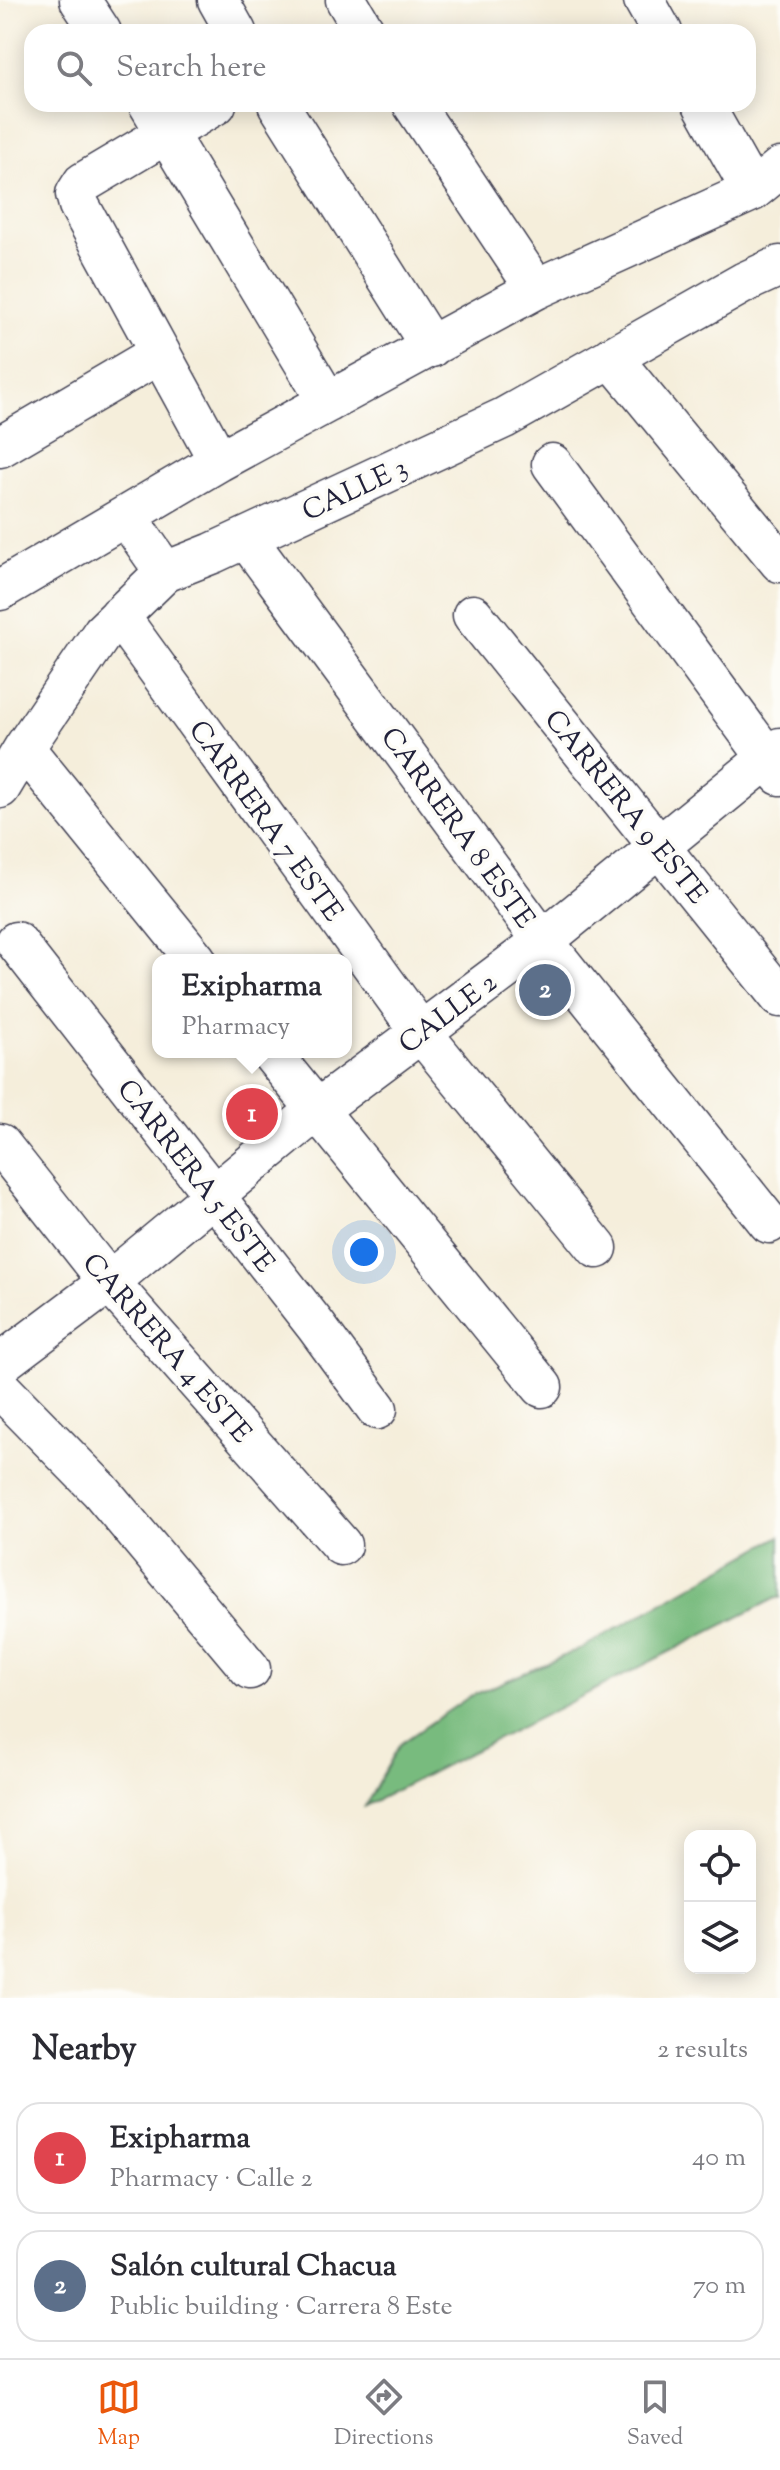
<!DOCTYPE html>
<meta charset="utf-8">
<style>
:root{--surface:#fff;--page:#f7f7f7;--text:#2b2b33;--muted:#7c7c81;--line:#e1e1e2;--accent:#ea580c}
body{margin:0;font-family:"Sorts Mill Goudy",serif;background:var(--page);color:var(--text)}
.controls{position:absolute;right:24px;bottom:24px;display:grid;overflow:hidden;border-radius:16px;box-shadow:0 4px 20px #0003}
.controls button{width:72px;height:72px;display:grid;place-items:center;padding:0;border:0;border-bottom:2px solid var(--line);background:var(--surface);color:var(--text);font:40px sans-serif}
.you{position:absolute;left:364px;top:1252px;width:28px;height:28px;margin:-20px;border:6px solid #fff;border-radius:50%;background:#1a73e8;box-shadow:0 0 0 12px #1a73e833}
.badge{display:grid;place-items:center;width:52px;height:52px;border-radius:50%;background:var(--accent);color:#fff;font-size:26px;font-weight:700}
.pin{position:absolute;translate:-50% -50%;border:4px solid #fff;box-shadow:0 2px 8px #0006}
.popup{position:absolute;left:152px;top:954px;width:200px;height:104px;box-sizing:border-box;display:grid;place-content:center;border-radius:16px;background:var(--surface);filter:drop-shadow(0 2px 6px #0005);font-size:26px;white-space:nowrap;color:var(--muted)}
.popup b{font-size:30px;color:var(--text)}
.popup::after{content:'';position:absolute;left:50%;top:100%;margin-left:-16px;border:16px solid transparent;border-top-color:var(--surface)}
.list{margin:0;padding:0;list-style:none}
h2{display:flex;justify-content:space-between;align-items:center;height:104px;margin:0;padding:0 32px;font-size:34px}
h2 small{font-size:26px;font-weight:400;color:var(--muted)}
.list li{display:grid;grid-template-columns:52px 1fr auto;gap:24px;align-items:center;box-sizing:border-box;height:112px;margin:0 16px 16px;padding:0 16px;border:2px solid var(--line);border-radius:24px}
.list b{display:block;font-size:30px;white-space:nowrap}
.list p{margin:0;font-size:26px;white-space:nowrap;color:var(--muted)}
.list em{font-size:26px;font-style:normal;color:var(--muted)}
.icon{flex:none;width:44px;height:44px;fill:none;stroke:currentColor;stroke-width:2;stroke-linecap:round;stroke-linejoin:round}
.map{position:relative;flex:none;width:780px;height:1998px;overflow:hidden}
.search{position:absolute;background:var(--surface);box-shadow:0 4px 20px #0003;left:24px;right:24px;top:24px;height:88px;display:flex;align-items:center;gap:20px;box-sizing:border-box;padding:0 28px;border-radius:24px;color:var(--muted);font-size:30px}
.sheet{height:360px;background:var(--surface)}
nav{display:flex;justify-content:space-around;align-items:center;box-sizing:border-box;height:112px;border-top:2px solid var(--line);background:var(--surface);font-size:22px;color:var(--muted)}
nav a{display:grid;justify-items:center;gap:4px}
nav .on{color:var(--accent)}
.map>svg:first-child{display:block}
</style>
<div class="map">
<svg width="780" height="1998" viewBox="0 0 780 1998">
<rect width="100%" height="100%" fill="#fdfcf7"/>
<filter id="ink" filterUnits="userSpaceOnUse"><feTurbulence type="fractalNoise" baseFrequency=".0125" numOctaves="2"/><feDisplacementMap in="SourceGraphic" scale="16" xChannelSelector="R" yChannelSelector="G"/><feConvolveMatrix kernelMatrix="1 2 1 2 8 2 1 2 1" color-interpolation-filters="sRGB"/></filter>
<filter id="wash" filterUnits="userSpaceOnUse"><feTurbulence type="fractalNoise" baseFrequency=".006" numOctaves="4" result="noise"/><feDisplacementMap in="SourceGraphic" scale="32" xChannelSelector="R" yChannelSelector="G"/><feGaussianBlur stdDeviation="1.8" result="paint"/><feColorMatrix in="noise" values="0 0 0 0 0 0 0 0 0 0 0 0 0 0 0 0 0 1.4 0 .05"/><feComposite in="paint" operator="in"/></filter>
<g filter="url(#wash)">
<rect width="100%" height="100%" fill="#f5eedb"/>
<path fill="#78bb7e" stroke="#4d6e5c" stroke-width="2" d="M780 1536V1598H776L365 1806 400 1744 469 1697 582 1648Z"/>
<g id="blocks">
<path fill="#dba0b6" d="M543 967 569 1001 548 1017 522 979Z"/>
</g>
</g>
<g filter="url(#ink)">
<use href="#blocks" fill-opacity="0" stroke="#424153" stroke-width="2"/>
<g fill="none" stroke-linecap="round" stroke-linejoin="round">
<defs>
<path id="minor" d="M80 0 101 32
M218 0 236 32
M346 0 365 32
M644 0 662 32
M149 104 328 402
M216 104 83 183 76 194 79 205 219 461
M278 104 431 347
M413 104 536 289
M703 104 752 191
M611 357 780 562
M0 447 160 353
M552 464 780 775
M126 516 165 572
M246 538 543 941 769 1223
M0 590 219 461 536 289 752 191 780 168
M473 615 780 997
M119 616 420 1031 597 1248
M24 748 196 960
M0 788 24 748 103 632 165 572 213 553 504 418 745 282 780 266
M16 942 316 1326 377 1409
M270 1052 542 1387
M0 1144 109 1282 341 1545
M0 1364 109 1282 317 1110 543 941 780 748
M0 1388 100 1490 250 1669"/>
</defs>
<use href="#minor" stroke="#424153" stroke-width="43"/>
<use href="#minor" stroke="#fff" stroke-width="40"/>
</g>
</g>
<g text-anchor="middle" stroke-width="7" stroke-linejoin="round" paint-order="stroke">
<g font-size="28" fill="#22223b" stroke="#fdfcf7">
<text transform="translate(354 488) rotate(-25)" y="10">CALLE 3</text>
<text transform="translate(627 806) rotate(51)" y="10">CARRERA 9 ESTE</text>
<text transform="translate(267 820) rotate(54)" y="10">CARRERA 7 ESTE</text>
<text transform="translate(459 827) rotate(54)" y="10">CARRERA 8 ESTE</text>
<text transform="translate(447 1012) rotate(-37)" y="10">CALLE 2</text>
<text transform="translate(197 1175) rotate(52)" y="10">CARRERA 5 ESTE</text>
<text transform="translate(168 1347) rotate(49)" y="10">CARRERA 4 ESTE</text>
</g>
</g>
</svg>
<div class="controls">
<button><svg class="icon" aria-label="locate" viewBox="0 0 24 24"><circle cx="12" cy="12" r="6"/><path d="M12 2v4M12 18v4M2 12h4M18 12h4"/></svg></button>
<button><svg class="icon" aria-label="layers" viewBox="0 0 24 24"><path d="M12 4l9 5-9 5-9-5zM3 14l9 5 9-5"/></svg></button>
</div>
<div class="you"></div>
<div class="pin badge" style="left:252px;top:1114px;background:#e0444e">1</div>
<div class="popup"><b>Exipharma</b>Pharmacy</div>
<div class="pin badge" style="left:545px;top:990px;background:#5c6f8a">2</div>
<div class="search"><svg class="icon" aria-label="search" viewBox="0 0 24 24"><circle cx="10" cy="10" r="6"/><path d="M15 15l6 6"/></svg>Search here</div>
</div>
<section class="sheet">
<h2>Nearby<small>2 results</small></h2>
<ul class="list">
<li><span class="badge" style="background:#e0444e">1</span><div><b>Exipharma</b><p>Pharmacy · Calle 2</p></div><em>40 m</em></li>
<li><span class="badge" style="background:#5c6f8a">2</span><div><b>Salón cultural Chacua</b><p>Public building · Carrera 8 Este</p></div><em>70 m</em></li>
</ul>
</section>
<nav>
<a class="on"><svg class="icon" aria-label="map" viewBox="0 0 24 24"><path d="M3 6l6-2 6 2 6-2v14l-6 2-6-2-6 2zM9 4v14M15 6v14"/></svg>Map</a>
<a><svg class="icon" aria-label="directions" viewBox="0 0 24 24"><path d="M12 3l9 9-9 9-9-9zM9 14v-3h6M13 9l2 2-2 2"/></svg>Directions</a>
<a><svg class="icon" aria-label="saved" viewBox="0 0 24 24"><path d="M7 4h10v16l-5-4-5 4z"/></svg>Saved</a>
</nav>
